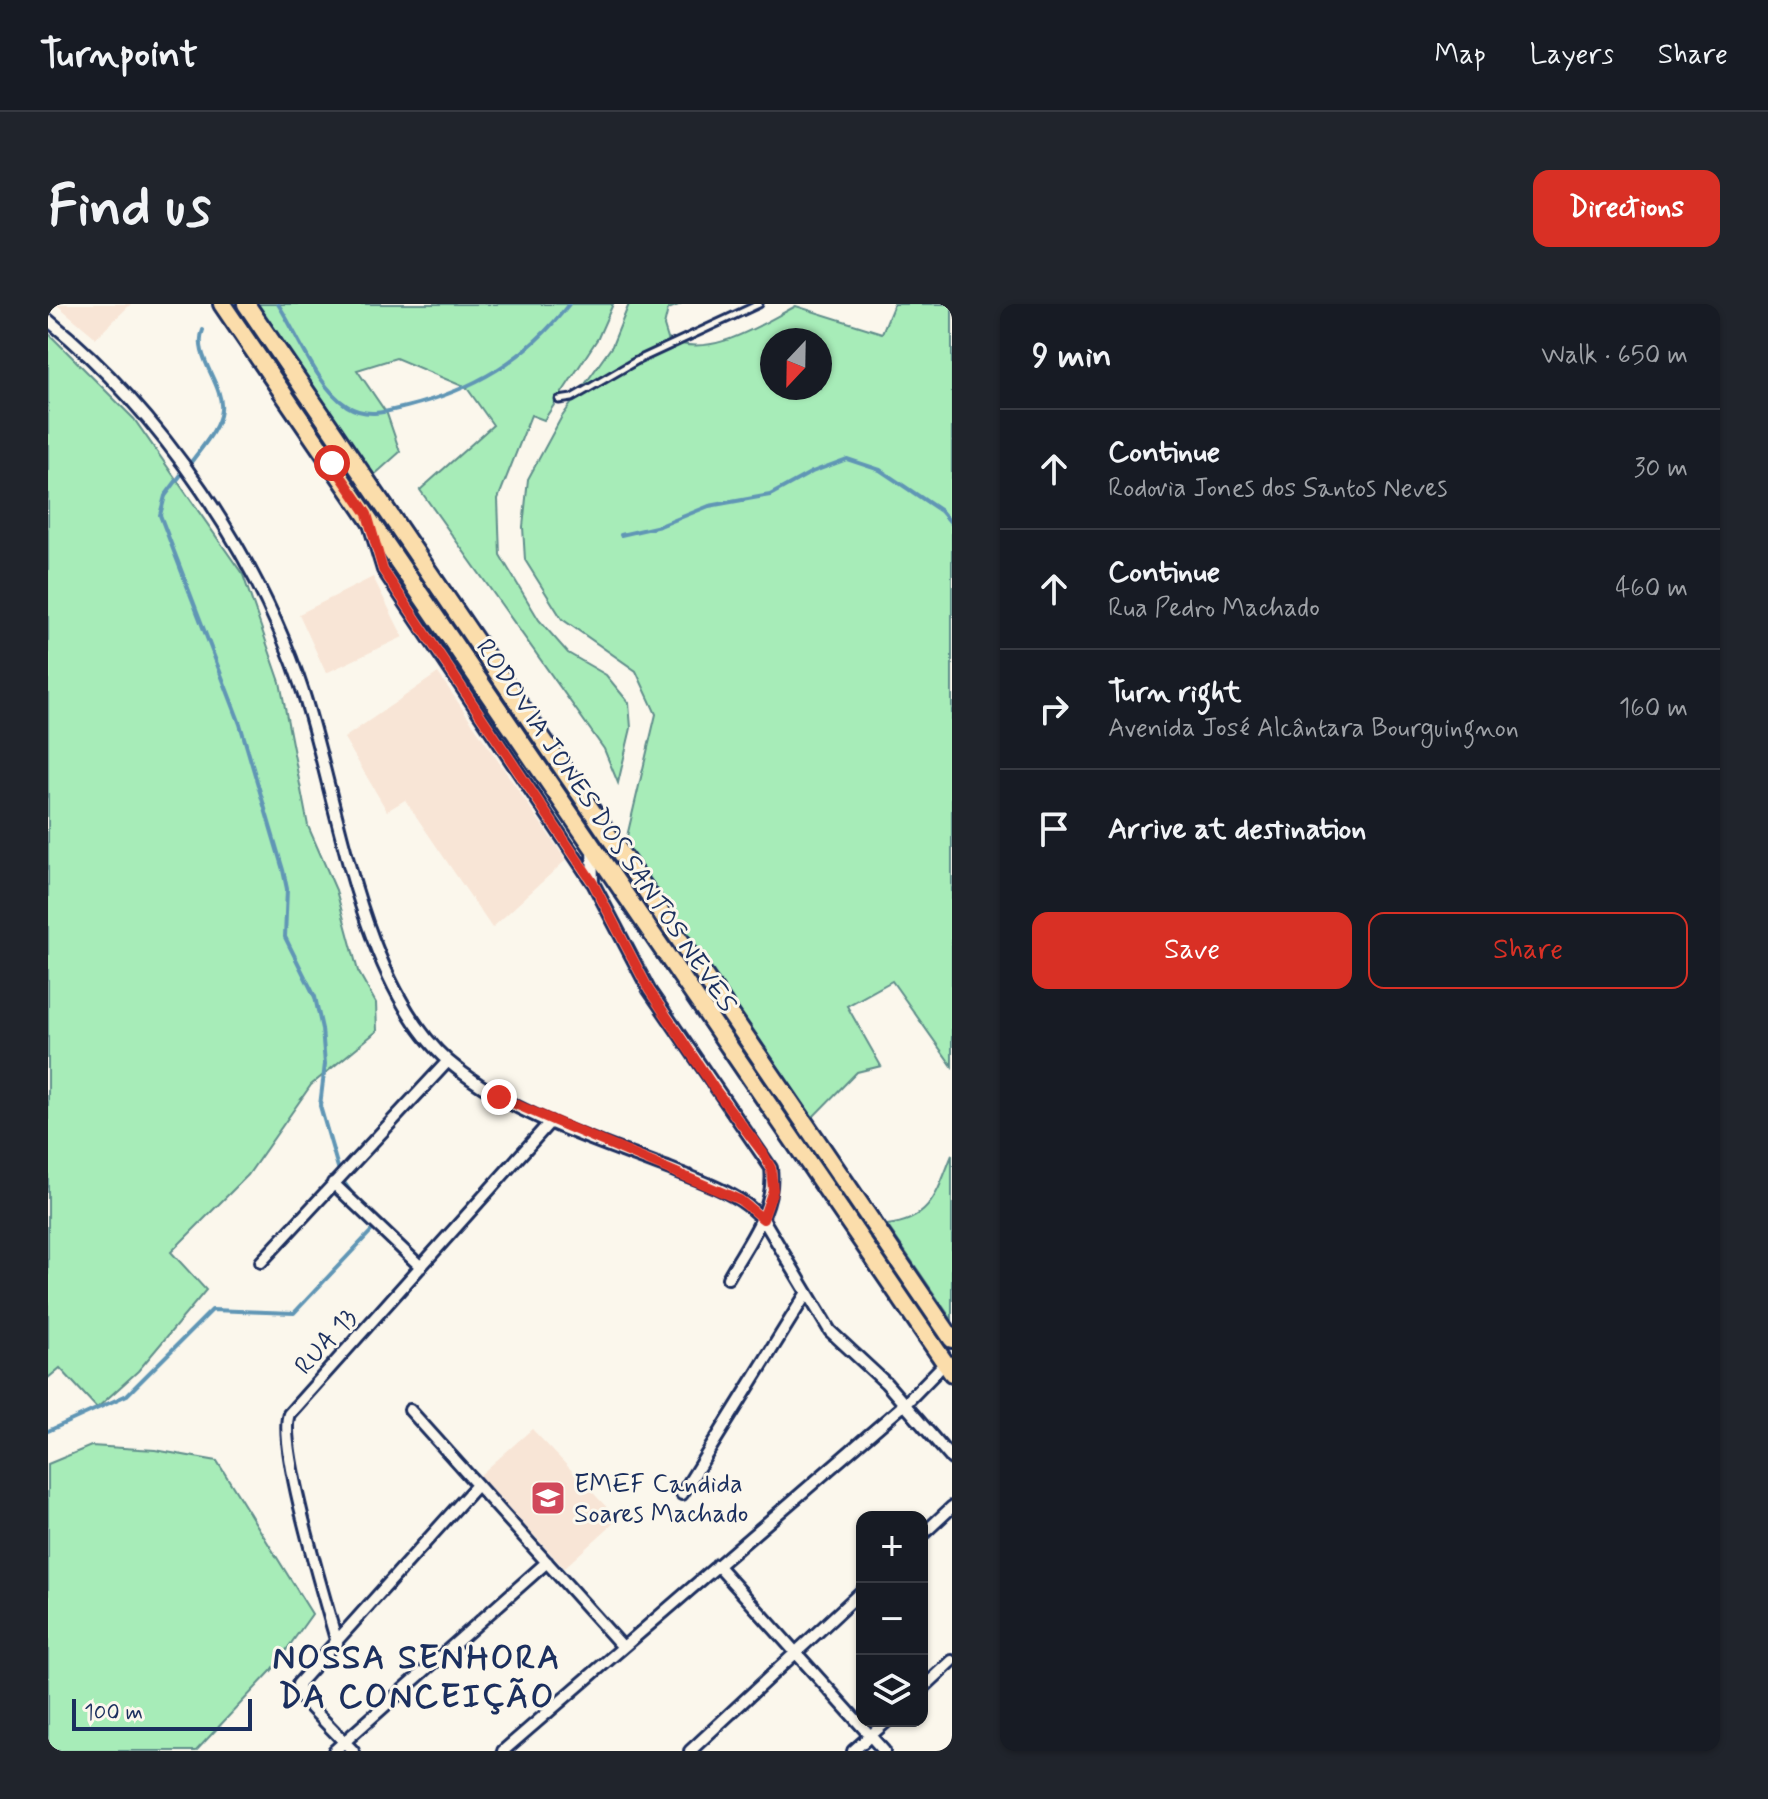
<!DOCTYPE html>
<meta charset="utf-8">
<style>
:root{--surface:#171b24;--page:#20242c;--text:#f1f3f6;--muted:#9ea1a6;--line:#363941;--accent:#d93025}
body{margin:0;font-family:Mynerve,sans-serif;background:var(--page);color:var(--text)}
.controls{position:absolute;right:24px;bottom:24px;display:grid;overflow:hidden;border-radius:16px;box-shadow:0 2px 6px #0004}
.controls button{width:72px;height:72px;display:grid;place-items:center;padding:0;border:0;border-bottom:2px solid var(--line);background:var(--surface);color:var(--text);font:40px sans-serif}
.compass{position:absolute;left:712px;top:24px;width:72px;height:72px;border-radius:50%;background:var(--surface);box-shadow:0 2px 6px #0004;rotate:202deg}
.scale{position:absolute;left:24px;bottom:20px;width:180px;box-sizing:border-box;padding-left:8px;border:4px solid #1b2f5e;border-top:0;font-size:22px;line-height:28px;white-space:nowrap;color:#1b2f5e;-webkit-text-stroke:6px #fbf7ec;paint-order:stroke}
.stop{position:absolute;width:24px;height:24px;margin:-18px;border:6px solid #d93025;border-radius:50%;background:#fff}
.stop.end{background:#d93025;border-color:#fff;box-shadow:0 2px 8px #0008}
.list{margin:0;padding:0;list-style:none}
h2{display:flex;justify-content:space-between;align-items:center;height:104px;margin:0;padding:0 32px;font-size:34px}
h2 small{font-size:26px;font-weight:400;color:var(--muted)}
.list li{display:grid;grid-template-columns:52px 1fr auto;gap:24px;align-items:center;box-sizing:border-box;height:120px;padding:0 32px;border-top:2px solid var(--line)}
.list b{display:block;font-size:30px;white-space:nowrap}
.list p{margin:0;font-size:26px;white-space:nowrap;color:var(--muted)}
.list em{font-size:26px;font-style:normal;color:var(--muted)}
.actions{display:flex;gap:16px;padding:24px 32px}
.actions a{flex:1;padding:18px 0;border:2px solid var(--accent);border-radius:16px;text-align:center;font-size:28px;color:var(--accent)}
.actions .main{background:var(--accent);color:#fff}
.icon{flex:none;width:44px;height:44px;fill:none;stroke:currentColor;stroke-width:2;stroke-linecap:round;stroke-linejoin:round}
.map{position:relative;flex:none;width:904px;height:1447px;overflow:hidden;border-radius:16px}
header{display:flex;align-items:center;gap:48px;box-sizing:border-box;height:112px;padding:0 40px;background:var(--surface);border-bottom:2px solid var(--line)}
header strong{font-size:38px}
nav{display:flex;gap:44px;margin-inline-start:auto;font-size:28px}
.intro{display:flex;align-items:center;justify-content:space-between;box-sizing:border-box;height:192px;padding:0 48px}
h1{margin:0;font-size:56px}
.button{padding:20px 36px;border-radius:16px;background:var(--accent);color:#fff;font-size:28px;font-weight:700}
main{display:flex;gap:48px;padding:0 48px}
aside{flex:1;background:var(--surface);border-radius:16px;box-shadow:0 2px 6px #0004}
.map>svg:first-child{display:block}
</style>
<header>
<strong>Turnpoint</strong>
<nav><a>Map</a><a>Layers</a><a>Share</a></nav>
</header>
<div class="intro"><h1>Find us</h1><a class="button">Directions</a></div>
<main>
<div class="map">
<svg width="904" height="1447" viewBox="0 0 904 1447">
<rect width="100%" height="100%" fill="#fbf7ec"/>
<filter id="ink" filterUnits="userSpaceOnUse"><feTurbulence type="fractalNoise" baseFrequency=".0125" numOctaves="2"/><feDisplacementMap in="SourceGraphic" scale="16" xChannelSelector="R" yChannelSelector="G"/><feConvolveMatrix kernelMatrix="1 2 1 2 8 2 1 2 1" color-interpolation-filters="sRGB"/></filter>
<g filter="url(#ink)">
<path fill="#f8e5d6" d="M8 0H83L48 34Z
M325 273 355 333 278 369 251 310Z
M390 369 518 556 444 624 357 496 339 507 296 434Z
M484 1125 570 1215 516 1264 431 1172Z"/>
<path fill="#a7ecb8" stroke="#618e8b" stroke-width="2" fill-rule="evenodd" d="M208 0H565L550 34 496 116 483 111 450 195 452 251 491 316 520 349 558 371 581 399 583 424 570 479 556 445 372 186 445 121 419 84 348 54 309 66 339 110 352 148 324 173Z
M581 0H633L620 5 616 22 620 35C661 56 712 21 748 2L834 29 846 0H904V762L844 677 799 702 833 762 809 768 763 815 576 545 608 410 588 367 514 315 477 256 475 223 480 175 513 114 564 42ZM724 36H772V84H724Z
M0 29 86 115 195 271 232 378 260 522 288 586 310 667 328 699 329 727 263 781 200 871 123 948 158 986 90 1067 49 1104 12 1064 0 1074Z
M904 851V1016L839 921C884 916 889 888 904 851Z
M43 1142 107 1146 169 1157 264 1310 224 1366 148 1447H0V1160Z"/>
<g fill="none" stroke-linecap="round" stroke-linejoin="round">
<path stroke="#6196b5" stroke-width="4" d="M230 0C249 29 269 83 299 102 318 114 338 108 358 103 425 86 478 56 521 0
M141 161C151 146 171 126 173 106 176 80 144 51 155 26
M135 168 117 192 112 211 192 420 235 566 239 585 237 633 267 693 274 725 277 760 272 802 291 867
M573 231 612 222 661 202 722 191 764 168 799 155 832 166 893 207 904 220
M295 877 307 894
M0 1127 79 1091 164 1006 246 1009 328 922"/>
<defs>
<path id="service" d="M511 96 524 94 588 57 711 0"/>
<path id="minor" d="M0 16C113 108 211 252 256 391 291 501 313 680 400 757 462 811 547 836 622 865 647 875 677 885 699 901L715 915 782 1027 838 1079 904 1155
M321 220 335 266 544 578
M544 543 545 579 601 686 723 864C728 906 699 939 680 974
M285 879 373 963
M213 958 400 757
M362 1106 574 1342
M634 1190 758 990
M874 1231 904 1203
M669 1261 836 1447
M289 1339C278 1299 229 1140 241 1110L502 818
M874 1385 904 1357
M286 1447 499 1258
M305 1447 252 1392 250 1380 428 1182
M455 1447 858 1099 897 1059
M642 1447 814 1287
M805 1447 839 1417"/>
<path id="primary" d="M174 0 904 1069
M198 0 904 1035"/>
</defs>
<use href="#service" stroke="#1b2f5e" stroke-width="11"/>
<use href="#minor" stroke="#1b2f5e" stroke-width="16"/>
<use href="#primary" stroke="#1b2f5e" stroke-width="22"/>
<use href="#service" stroke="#fbf7ec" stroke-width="5"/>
<use href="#minor" stroke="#fbf7ec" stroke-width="10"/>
<use href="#primary" stroke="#fbddab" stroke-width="16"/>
</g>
</g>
<g fill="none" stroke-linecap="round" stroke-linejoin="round" filter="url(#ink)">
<path stroke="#d93025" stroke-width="10" d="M284 159 319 210 335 266 545 579 601 686 666 784 715 849 723 864 725 886 715 915 692 896 451 793"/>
</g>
<defs>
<symbol id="school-square" viewBox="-11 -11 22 22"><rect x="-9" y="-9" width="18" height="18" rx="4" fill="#d1495b" stroke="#fbf7ec"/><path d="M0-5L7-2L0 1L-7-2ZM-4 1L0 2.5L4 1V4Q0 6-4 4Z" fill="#fff"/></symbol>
</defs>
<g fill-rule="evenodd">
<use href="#school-square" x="480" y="1174" width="40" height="40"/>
</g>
<g text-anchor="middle" stroke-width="6" stroke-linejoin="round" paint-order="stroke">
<g font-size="26" fill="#1b2f5e" stroke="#fbf7ec">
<text transform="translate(559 521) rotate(56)" y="9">RODOVIA JONES DOS SANTOS NEVES</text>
<text transform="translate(277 1037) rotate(-48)" y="9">RUA 13</text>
</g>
<g font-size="26" fill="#1b2f5e" stroke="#fbf7ec" text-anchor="start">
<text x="526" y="1188">EMEF Candida<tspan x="526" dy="30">Soares Machado</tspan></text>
</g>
<g font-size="34" font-weight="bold" letter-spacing="2" fill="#1b2f5e" stroke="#fbf7ec">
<text x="369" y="1364">NOSSA SENHORA<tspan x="369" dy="39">DA CONCEIÇÃO</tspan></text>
</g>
</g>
</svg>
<div class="controls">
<button>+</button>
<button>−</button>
<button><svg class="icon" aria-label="layers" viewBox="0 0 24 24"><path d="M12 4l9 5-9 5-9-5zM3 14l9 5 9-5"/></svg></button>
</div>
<svg class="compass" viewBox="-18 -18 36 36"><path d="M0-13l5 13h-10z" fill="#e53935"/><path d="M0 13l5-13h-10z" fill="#9ea1a6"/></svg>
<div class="scale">100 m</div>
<div class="stop" style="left:284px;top:159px"></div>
<div class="stop end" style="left:451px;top:793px"></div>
</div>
<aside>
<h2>9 min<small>Walk · 650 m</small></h2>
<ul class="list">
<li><svg class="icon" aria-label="ahead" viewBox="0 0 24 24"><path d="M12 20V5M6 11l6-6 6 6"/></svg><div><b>Continue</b><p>Rodovia Jones dos Santos Neves</p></div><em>30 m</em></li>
<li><svg class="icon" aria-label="ahead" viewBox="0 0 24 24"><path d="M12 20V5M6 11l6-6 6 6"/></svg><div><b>Continue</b><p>Rua Pedro Machado</p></div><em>460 m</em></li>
<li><svg class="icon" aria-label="right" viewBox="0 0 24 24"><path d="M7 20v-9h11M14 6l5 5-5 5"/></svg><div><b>Turn right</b><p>Avenida José Alcântara Bourguingnon</p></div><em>160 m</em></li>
<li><svg class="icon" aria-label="arrive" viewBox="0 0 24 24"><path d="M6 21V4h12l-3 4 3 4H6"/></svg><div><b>Arrive at destination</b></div></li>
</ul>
<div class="actions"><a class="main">Save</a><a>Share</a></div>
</aside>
</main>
